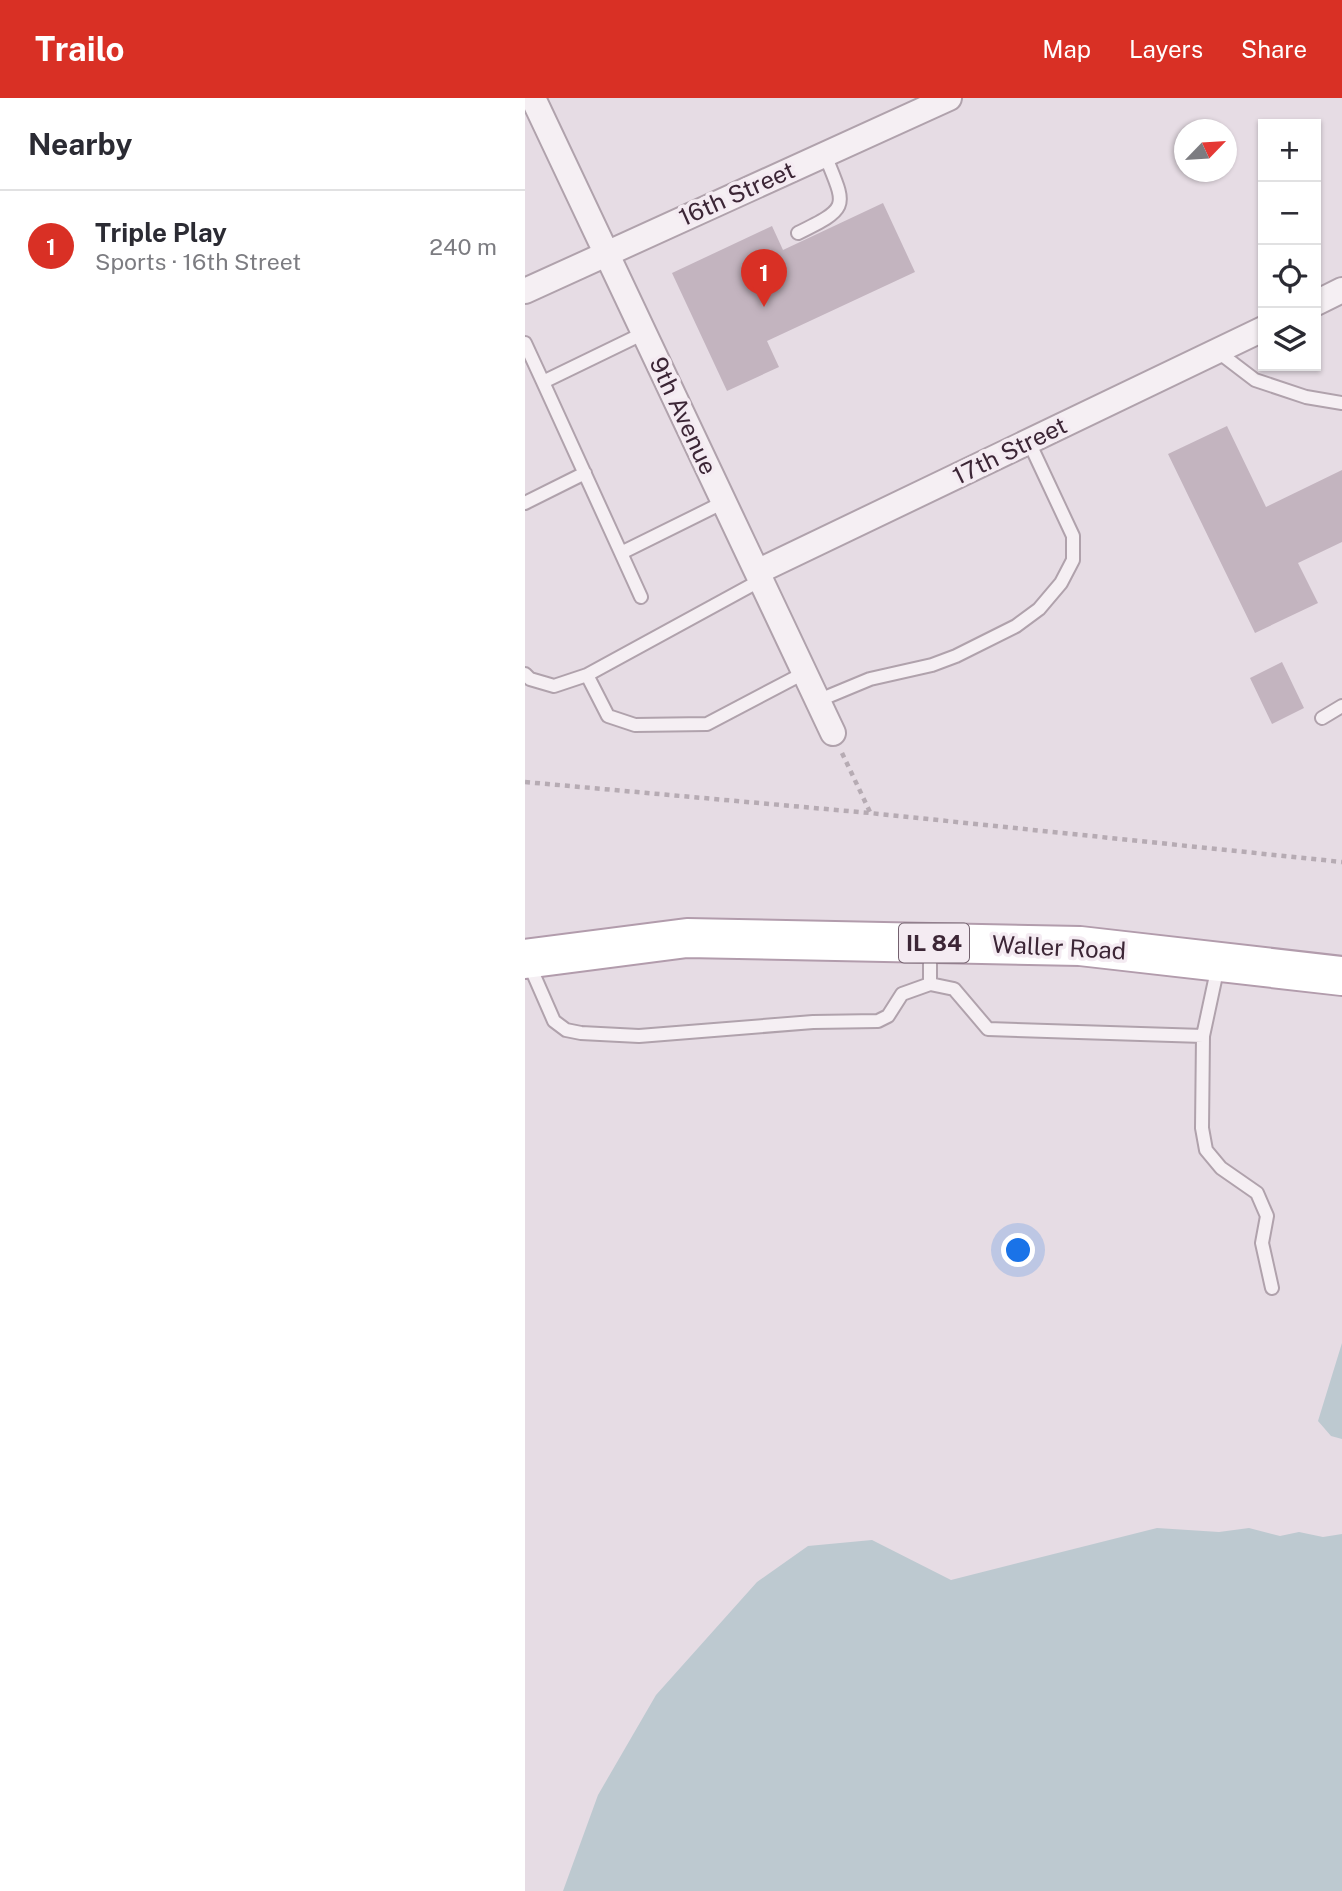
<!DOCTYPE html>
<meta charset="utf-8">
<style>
:root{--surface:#fff;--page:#f7f7f7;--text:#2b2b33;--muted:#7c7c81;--line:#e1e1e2;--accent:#d93025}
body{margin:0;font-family:"Public Sans",sans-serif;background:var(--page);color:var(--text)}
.controls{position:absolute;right:21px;top:21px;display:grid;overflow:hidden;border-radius:0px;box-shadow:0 2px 5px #0004}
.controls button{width:63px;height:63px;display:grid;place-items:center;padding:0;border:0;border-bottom:2px solid var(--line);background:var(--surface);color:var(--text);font:35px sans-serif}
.compass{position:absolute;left:649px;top:21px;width:63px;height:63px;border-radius:50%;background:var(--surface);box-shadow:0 2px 5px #0004;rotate:65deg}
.you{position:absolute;left:494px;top:1153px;width:24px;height:24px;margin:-18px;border:5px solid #fff;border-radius:50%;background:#1a73e8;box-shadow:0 0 0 10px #1a73e833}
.badge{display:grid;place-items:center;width:46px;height:46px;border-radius:50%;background:var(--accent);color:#fff;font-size:23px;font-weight:700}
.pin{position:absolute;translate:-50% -58px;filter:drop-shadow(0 2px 4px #0008)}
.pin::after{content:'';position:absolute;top:37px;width:24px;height:21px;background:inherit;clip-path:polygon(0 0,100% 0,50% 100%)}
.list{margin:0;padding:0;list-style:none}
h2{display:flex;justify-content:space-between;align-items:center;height:91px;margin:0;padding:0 28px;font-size:30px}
h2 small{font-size:23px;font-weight:400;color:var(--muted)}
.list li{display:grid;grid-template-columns:46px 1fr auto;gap:21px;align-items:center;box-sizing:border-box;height:112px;padding:0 28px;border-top:2px solid var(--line)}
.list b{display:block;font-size:26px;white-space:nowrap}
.list p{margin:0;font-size:23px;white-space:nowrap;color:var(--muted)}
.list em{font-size:23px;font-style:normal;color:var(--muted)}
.icon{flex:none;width:38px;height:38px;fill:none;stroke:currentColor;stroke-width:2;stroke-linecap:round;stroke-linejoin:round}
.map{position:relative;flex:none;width:817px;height:1793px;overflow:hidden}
header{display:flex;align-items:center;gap:42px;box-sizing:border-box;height:98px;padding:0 35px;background:var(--accent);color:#fff}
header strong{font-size:33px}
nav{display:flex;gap:38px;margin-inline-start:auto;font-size:24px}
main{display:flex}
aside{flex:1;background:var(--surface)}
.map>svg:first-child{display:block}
</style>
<header>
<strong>Trailo</strong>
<nav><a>Map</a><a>Layers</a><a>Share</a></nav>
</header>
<main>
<aside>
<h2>Nearby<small></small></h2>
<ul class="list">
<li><span class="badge">1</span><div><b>Triple Play</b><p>Sports · 16th Street</p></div><em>240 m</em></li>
</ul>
</aside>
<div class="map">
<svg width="817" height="1793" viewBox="0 0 817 1793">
<rect width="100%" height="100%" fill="#e6dce4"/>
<path fill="#bdc9d0" d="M817 1245V1341L806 1338 793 1323Z
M632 1430 694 1434 724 1430 755 1438 774 1434 798 1439 817 1436V1793H38L73 1697 131 1597 232 1484 283 1448 347 1442 426 1482Z"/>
<path fill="#c3b4bf" d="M358 105 390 174 242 243 254 269 202 293 147 175 247 128 258 152Z
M702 328 741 409 817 372V444L773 465 793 505 730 535 643 356Z
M757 564 779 610 747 626 725 580Z"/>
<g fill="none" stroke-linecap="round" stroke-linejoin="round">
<defs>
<path id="service" d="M273 135C326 109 321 109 300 57
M119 235 18 284 96 455 199 404
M0 245 18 284
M692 253 730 282 781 299 817 305
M0 405 60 375
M96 455 116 499
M0 576 5 581 29 588 62 577 236 482
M62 577 83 618 110 627 182 626 279 575
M292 603 345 581 407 567 431 558 491 528 514 511 536 485 548 462V438L504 344
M797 620 817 608
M405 848V886
M4 866 29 923 41 932 56 935 114 938 288 924 353 923 363 918 377 896 405 886 429 891 463 931 678 938
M693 868 678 938 677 1030 681 1052 696 1070 732 1095 742 1118 737 1145 747 1190"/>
<path id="minor" d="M8 0 308 635
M0 193 424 0
M791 205 817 192
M232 474 738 231"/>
<path id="primary" d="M0 861 162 840 555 848 817 878"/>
</defs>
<use href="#service" stroke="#b0a2ac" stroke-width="16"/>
<use href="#minor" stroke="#b0a2ac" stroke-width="28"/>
<use href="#primary" stroke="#b29cac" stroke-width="42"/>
<path stroke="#b6abb3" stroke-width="4.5" stroke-dasharray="5 5" stroke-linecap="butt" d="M317 655 345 714
M0 684 345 715 817 764"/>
<use href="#service" stroke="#f5eff3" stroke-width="12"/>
<use href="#minor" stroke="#f5eff3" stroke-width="24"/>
<use href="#primary" stroke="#fff" stroke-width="38"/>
</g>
<g text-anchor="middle" stroke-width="7" stroke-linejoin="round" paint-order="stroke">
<rect fill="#f4ebf2" stroke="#73616e" stroke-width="2" x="374" y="825.5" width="70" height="39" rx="5"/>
<g font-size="23" font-weight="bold" fill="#3c2636">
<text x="409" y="853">IL 84</text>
</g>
<g font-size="24" fill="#3c2636" stroke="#f4ebf2">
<text transform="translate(212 96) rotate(-24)" y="8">16th Street</text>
<text transform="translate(158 318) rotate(65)" y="8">9th Avenue</text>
<text transform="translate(485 353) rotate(-26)" y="8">17th Street</text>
<text transform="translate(534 850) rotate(3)" y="8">Waller Road</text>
</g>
</g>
</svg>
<div class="controls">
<button>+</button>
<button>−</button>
<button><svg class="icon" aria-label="locate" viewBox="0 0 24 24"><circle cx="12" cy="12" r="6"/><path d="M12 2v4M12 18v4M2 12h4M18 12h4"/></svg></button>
<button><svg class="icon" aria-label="layers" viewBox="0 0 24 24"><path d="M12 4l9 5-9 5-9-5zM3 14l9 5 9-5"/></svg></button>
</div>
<svg class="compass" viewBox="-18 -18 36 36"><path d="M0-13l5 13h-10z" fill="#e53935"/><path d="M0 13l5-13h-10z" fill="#7c7c81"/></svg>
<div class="you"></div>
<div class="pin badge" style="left:239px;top:209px">1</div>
</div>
</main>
